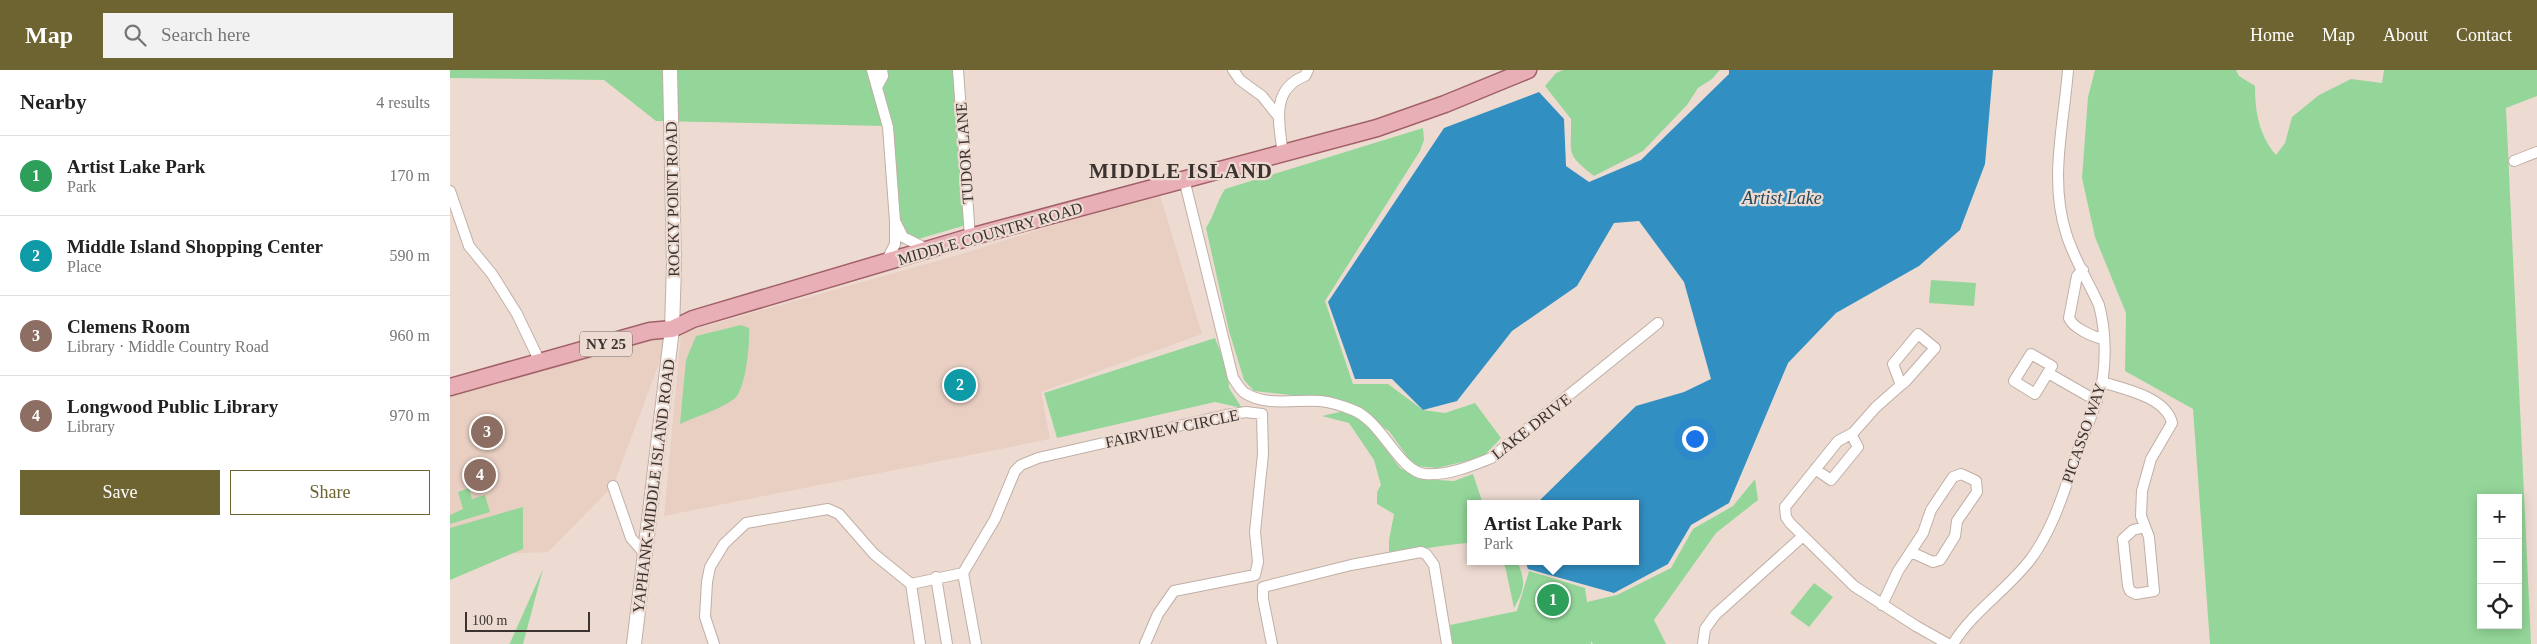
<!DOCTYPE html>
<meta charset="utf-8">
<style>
:root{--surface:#fff;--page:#f2f2f2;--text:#222;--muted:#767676;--line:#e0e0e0;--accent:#6e6431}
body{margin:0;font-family:Georgia,serif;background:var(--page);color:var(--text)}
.controls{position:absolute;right:15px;bottom:15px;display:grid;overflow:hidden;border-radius:0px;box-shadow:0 2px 12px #0003}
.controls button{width:45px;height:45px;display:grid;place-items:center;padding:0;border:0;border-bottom:1px solid var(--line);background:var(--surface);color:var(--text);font:25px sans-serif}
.scale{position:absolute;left:15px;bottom:12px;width:125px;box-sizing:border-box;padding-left:5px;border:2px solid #3a3330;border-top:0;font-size:14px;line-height:18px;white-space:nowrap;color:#3a3330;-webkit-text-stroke:4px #eddbd2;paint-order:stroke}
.you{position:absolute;left:1244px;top:368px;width:18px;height:18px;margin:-12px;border:4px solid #fff;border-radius:50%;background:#1a73e8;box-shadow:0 0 0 8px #1a73e833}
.badge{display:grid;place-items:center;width:32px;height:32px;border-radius:50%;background:var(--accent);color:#fff;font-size:16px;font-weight:700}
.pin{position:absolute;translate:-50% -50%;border:2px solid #fff;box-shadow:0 1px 5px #0006}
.popup{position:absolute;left:1017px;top:430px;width:172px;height:65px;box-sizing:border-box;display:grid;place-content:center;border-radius:0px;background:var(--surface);filter:drop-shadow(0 1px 4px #0005);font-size:16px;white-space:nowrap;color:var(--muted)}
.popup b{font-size:19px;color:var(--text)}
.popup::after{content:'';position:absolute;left:50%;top:100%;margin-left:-10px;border:10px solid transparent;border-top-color:var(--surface)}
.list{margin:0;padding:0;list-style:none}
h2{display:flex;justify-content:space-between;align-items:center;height:65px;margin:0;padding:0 20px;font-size:21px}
h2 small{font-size:16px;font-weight:400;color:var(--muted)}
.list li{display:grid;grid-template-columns:32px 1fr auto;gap:15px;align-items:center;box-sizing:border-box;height:80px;padding:0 20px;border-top:1px solid var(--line)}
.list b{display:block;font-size:19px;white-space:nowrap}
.list p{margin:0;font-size:16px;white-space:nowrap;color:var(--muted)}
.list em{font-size:16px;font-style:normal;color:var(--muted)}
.actions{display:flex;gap:10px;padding:15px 20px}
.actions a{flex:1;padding:11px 0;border:1px solid var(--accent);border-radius:0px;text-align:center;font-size:18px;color:var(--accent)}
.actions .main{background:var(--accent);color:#fff}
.icon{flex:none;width:28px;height:28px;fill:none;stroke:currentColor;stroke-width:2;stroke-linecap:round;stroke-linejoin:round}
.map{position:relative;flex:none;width:2087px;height:574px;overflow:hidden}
header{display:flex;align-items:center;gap:30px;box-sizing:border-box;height:70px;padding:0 25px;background:var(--accent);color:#fff}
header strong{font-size:24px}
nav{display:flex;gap:28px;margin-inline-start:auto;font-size:18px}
.search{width:350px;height:45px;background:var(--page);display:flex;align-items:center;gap:12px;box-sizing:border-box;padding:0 18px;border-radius:0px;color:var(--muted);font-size:19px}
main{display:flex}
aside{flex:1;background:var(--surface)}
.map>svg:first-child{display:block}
</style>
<header>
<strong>Map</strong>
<div class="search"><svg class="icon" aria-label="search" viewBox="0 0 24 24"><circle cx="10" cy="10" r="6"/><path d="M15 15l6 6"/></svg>Search here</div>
<nav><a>Home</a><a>Map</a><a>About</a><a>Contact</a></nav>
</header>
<main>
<aside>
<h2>Nearby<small>4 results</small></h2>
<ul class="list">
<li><span class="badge" style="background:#2e9e5b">1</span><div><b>Artist Lake Park</b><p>Park</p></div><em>170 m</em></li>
<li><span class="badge" style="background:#0f9aa8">2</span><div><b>Middle Island Shopping Center</b><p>Place</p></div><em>590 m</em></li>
<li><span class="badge" style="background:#8d6e63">3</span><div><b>Clemens Room</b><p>Library · Middle Country Road</p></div><em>960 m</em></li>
<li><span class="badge" style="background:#8d6e63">4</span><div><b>Longwood Public Library</b><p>Library</p></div><em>970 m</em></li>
</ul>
<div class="actions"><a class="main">Save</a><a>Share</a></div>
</aside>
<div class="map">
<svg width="2087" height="574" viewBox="0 0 2087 574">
<rect width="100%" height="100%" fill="#eddbd2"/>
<path fill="#e9cfc2" d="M709 122 752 264 591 322 600 369 214 446 231 263 515 183Z
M222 259 163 416 98 482 0 486V323Z"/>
<path fill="#94d699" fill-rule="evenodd" d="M0 0H513L523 153 441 177 434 56 206 51 154 10 0 8Z
M1113 0H1270L1262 9 1248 18 1237 35 1193 81 1144 106C1114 82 1122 85 1121 49L1095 16 1106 3Z
M1645 0H1786L1789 6 1805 16C1805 42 1809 65 1826 85L1835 73 1842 47 1869 25 1901 9 1932 13 1934 0H2087V26L2056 38 2081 574H1760L1743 339 1675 301 1676 243 1645 167 1632 108 1638 27ZM2031 428H2068V555H2031Z
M973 58 974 70 970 81 875 231 903 314H938L973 340 995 343 1025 333 1051 368 1033 387 987 398 964 396 939 361 888 330 804 321 794 310 779 261 756 158C764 146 767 131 775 119Z
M1481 210 1526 213 1524 236 1479 233Z
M291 255 299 258C300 273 296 320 284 329 269 340 247 346 230 354L236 290 246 266Z
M765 268 778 302 779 318 792 338 765 332 607 368 594 323Z
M894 341 913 350 950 398 970 409 1004 411 1023 404 1033 434H1020V475L1017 473C991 475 966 481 939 483V470L944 444 927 434V422L931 415 924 390 899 353 872 346Z
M1305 409 1308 430 1266 463 1204 550 1216 574H1143L1141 571V574H1002L1000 555 1067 541 1079 501 1135 518 1137 532 1167 525 1221 498 1243 459 1283 436Z
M19 418 22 429 35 425 40 442 0 454V445L13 439 8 422Z
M73 437V479L0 510V458Z
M1047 491H1067C1076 511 1075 519 1064 538L1055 496Z
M93 499 73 574H59L60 573Z
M1364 513 1383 527 1359 557 1340 543Z"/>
<path fill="#328fc2" d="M1279 0H1543L1535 94 1510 160 1469 196 1386 243 1338 293 1279 433 1241 455 1218 494 1164 523 1078 499 1075 491H1186V434H1086L1186 336 1234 322 1261 309 1234 212 1189 151 1164 153 1127 216 1062 261 1007 331 973 340 942 309H905L878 232 994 58 1089 22 1114 49 1116 96 1139 112 1191 90 1279 4Z"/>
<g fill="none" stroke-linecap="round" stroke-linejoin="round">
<defs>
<path id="street" d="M422 0 438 57 445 151V174L436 192
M508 0 520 167
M783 0 790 10 812 26 828 46
M427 17 433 6 432 0
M833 84C829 54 820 19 855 6L858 0
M2064 91 2087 82
M734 109 783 308C787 313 790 320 795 323 816 337 847 329 870 331 881 332 893 336 903 340 932 351 949 402 975 404 997 406 1021 396 1041 388L1208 253
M0 121 19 176 42 204 67 244 90 292
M446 153 453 167 477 179
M1633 200 1627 206 1619 248C1623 258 1643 267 1654 269
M1581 284 1602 296 1585 324 1564 311Z
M1598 303 1647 331
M1652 312C1674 319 1716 327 1722 353L1701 389 1692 421 1691 446 1699 467 1704 521 1686 524 1680 521 1678 516 1673 469 1683 460 1695 457
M1451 315 1443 294 1468 264 1485 278 1455 312 1451 315 1426 337 1403 363 1388 371 1335 437 1336 447 1340 453 1404 516 1466 556 1498 574
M1365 399 1381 410 1408 377 1401 364
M163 416 181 468 194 483
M486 507 497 574
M461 514 513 503
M1432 535 1448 501 1473 463 1481 440 1503 407 1511 404 1526 411 1527 422 1507 451 1505 466 1490 490 1483 492 1461 482
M264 574 255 547 257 512 260 497 274 474 296 453 378 439 389 444 424 484 461 514 470 574
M526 574 513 503 545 449 565 401 571 395 588 388 776 345 796 342 812 344 813 384 805 462 808 492 805 505 724 521 708 544 695 574
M822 574 813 529V517L901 495 971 482 976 484 984 495 997 574
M1253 574 1255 559 1265 545 1353 466
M1503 574C1522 542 1557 520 1580 490 1605 457 1616 414 1630 375 1638 353 1649 330 1653 307 1656 283 1655 258 1649 235 1638 211 1623 187 1616 163 1599 110 1614 53 1618 0"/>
<path id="secondary" d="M184 574 222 259 224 195 220 0"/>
<path id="primary" d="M0 317 200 261 222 259 243 249 520 167 927 58 995 34 1078 0"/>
</defs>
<use href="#street" stroke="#c0afa6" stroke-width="12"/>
<use href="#secondary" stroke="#c0afa6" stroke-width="16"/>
<use href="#primary" stroke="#a26168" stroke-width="19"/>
<use href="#street" stroke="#fff" stroke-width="10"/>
<use href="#secondary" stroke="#fff" stroke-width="14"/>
<use href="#primary" stroke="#e9afb6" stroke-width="16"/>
</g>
<g text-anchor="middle" stroke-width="4.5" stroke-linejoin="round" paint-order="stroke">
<rect fill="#eddbd2" stroke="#706561" stroke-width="1" x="130" y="261.5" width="52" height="25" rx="4"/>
<g font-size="15" font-weight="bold" fill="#3a3330">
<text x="156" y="279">NY 25</text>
</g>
<g font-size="16" fill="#3a3330" stroke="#eddbd2">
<text transform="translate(514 83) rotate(-94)" y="6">TUDOR LANE</text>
<text transform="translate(222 129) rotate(-91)" y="6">ROCKY POINT ROAD</text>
<text transform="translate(540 163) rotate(-16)" y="6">MIDDLE COUNTRY ROAD</text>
<text transform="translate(1081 356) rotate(-38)" y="6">LAKE DRIVE</text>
<text transform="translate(722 358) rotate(-12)" y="6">FAIRVIEW CIRCLE</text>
<text transform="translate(1633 363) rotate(-71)" y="6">PICASSO WAY</text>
<text transform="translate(203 416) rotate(-83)" y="6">YAPHANK-MIDDLE ISLAND ROAD</text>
</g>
<g font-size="18" font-style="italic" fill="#22485e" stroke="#eddbd2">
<text x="1332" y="134">Artist Lake</text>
</g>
<g font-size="21" font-weight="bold" letter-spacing="1" fill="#3a3330" stroke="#eddbd2">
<text x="731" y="108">MIDDLE ISLAND</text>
</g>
</g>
</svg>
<div class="controls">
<button>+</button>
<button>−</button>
<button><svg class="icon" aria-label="locate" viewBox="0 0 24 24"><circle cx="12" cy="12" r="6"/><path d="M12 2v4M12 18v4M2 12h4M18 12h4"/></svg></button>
</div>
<div class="scale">100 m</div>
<div class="you"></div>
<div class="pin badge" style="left:1103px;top:530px;background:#2e9e5b">1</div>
<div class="popup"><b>Artist Lake Park</b>Park</div>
<div class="pin badge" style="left:510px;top:315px;background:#0f9aa8">2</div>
<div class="pin badge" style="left:37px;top:362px;background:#8d6e63">3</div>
<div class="pin badge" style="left:30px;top:405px;background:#8d6e63">4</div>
</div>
</main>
